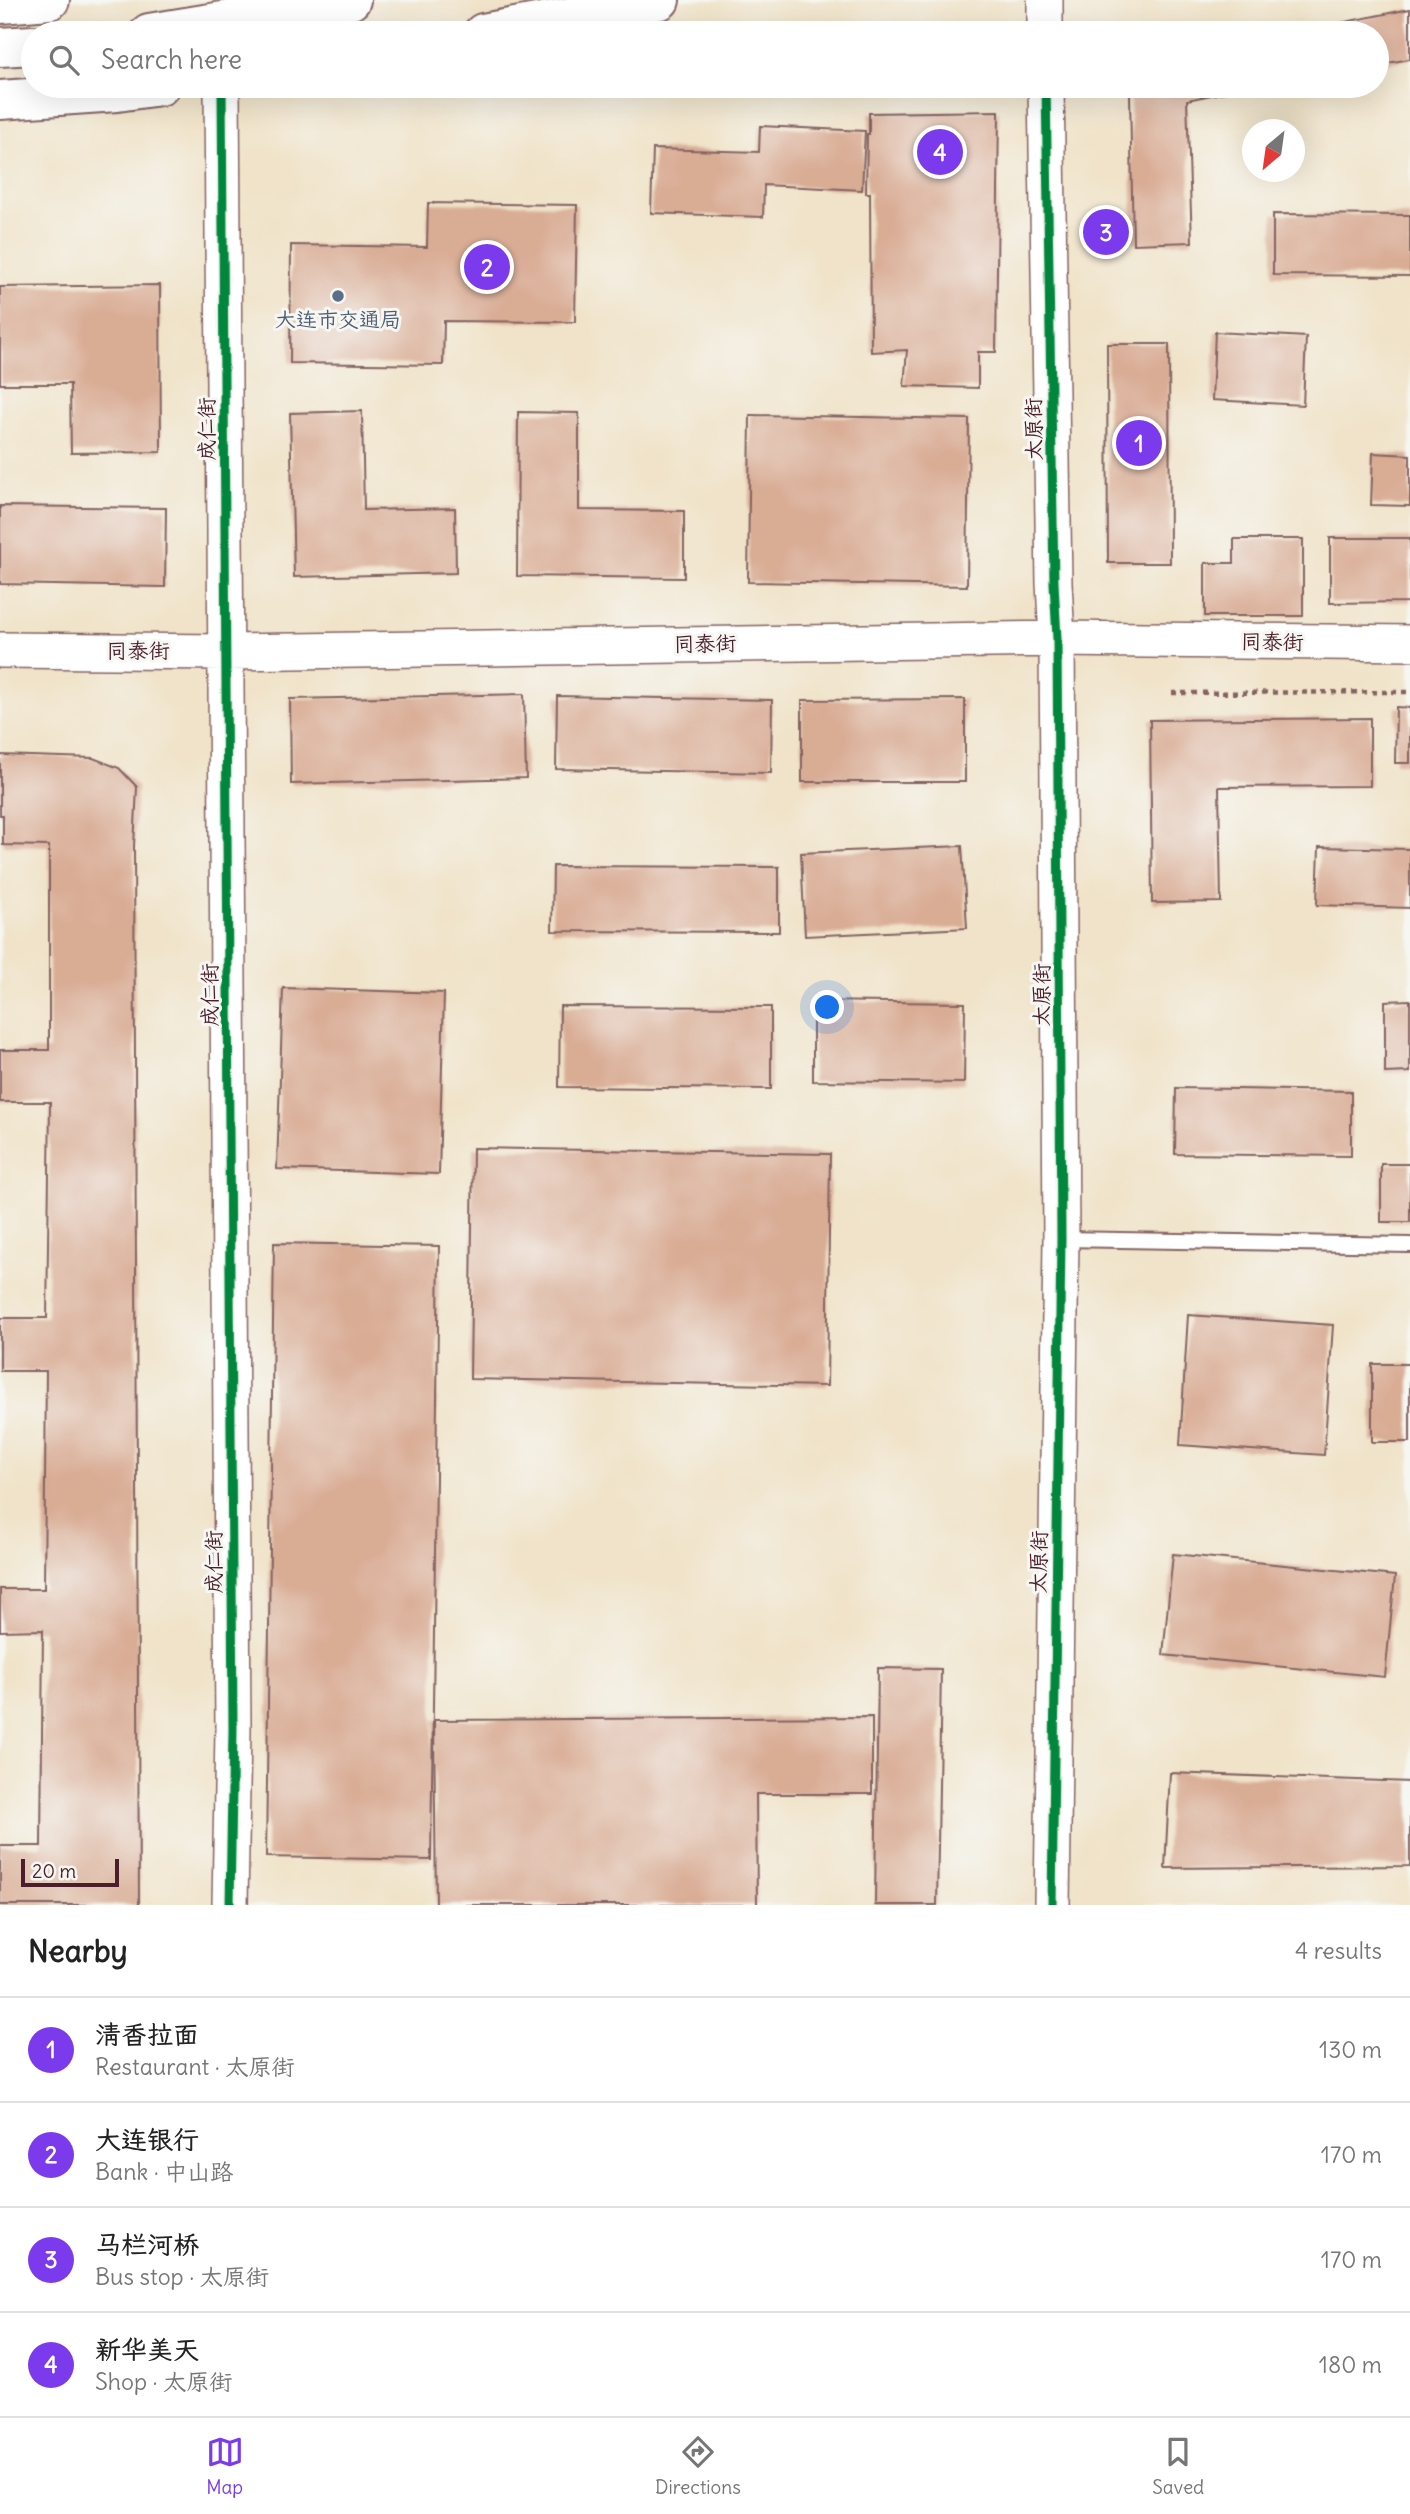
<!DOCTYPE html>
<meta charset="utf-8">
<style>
:root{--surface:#fff;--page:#f6f6f6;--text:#222;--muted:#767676;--line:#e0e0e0;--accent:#7c3aed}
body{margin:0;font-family:Delius,"LXGW WenKai TC",sans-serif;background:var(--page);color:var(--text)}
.compass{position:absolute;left:1242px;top:119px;width:63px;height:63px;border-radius:50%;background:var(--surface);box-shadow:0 7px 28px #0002;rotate:209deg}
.scale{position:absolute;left:21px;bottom:18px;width:98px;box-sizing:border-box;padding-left:7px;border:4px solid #4a1f2b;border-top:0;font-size:19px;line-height:24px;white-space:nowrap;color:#4a1f2b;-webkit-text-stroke:5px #f6f6f2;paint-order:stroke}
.you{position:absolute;left:828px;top:1008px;width:24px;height:24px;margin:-18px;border:5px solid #fff;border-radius:50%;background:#1a73e8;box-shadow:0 0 0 10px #1a73e833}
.badge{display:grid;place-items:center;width:46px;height:46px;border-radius:50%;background:var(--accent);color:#fff;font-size:23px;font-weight:700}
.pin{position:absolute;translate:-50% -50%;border:4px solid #fff;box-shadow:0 2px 7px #0006}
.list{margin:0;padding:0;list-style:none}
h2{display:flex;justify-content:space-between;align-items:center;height:91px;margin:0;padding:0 28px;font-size:30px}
h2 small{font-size:23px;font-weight:400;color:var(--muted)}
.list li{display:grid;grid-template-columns:46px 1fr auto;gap:21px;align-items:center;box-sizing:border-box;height:105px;padding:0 28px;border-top:2px solid var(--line)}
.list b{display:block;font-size:26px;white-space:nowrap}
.list p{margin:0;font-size:23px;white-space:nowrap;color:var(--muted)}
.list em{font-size:23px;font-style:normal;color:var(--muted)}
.icon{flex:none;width:38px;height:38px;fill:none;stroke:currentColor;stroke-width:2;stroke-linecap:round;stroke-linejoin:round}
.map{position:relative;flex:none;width:1410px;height:1905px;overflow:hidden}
.search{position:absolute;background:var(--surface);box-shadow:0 7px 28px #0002;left:21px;right:21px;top:21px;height:77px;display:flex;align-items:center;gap:18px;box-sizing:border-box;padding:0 24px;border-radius:38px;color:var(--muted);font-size:26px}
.sheet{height:511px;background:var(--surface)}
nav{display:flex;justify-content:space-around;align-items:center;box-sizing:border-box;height:98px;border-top:2px solid var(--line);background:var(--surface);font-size:19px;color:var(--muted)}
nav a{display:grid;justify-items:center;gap:4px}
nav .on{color:var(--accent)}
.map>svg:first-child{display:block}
</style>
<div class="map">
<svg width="1410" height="1905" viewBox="0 0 1410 1905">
<rect width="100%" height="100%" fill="#f6f6f2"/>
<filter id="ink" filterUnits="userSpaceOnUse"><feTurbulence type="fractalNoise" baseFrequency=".0143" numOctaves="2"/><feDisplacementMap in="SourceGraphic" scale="14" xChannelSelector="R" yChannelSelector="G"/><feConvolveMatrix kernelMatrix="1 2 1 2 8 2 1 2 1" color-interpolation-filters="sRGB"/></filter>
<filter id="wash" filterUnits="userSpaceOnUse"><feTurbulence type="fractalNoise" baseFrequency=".00686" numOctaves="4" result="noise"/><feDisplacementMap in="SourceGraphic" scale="28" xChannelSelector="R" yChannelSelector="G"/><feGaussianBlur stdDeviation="1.57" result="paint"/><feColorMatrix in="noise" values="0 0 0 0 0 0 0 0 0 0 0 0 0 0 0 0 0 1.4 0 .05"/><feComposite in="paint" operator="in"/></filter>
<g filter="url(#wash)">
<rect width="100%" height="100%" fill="#f0e3c9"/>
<g id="blocks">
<path fill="#d9ac94" d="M1410 9V59L1377 65V33H1290Z
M1138 86H1255L1187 100 1192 242 1133 244 1130 95Z
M999 111 996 352H978V388L904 386 907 350 871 352 870 193H866L867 134H869V113Z
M760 126 865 131 862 190 764 185 763 217 651 213 653 149 759 152Z
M428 203 577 205 575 322 444 321 443 365 290 363 291 245 427 247Z
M1273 214 1410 215V276L1273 275Z
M160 285 161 452 71 453 70 384H0V287Z
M1215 332 1306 337 1303 405 1212 400Z
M1107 344H1169L1170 563H1108Z
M362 411 364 510 455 508 456 573 294 577 290 413Z
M518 412 579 413V510L684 511V578L517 576Z
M750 415 969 419 967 586 748 582Z
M1373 453 1410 455V506L1371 505Z
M0 506 166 508 165 587 0 584Z
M1330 538H1410V602L1330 603Z
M1234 539H1303V616H1205V563H1234Z
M524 694 526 778 291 784 290 699Z
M557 696 772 700 771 773 556 769Z
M965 699V782H802V700Z
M1396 707 1410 708V763H1395Z
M1370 718V786L1219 787 1221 902 1152 903 1150 720Z
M0 755 93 758 119 768 137 787 134 846 139 1905H0V1846H41L43 1630 0 1631V1589H44L46 1371H0V1318H47L50 1102H0V1050H49V846L3 845V815H0Z
M962 846 967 928 805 936 801 853Z
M1319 847 1410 849V908L1317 905Z
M553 866 779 867V932L552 931Z
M283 988 444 993 439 1174 277 1169Z
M1410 1000V1072L1385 1073V1001Z
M813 1001 965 1003 964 1083 813 1081Z
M560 1006 771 1007V1089L559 1087Z
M1176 1088 1351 1091V1156L1175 1154Z
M473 1148 830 1154 827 1386 470 1379Z
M1381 1164H1410V1222H1381Z
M274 1243 439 1246 431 1860 266 1857Z
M1188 1315 1333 1325 1324 1455 1180 1445Z
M1372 1364H1410V1442H1372Z
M1173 1554 1395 1576 1385 1677 1163 1655Z
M878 1668 941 1669 937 1905H875Z
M872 1717V1794H756L757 1905H436L434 1720Z
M1170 1773 1410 1782V1866L1165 1868Z"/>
</g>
</g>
<g filter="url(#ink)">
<use href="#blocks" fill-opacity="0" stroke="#846462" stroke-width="2"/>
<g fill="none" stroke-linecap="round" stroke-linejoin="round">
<defs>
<path id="service" d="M1062 1239 1410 1245"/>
<path id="tertiary" d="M1045 0V33
M222 86 233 1729 230 1905
M1046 86 1054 583 1057 639 1061 1239 1052 1905
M0 650 226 652 1057 639 1410 643"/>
<path id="primary" d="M0 4 50 0"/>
<path id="trunk" d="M149 33 351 0
M483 33 660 0
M0 47 33 45
M0 100 117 92 160 86"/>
</defs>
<use href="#service" stroke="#846462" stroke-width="18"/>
<use href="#tertiary" stroke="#846462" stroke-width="38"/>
<use href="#primary" stroke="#846462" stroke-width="42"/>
<use href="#trunk" stroke="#846462" stroke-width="42"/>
<path stroke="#846462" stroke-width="4.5" stroke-dasharray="5 5" stroke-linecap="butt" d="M1172 693 1410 692"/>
<use href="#service" stroke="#fff" stroke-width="14"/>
<use href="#tertiary" stroke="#fff" stroke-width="35"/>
<use href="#primary" stroke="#fff" stroke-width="38"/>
<use href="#trunk" stroke="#fff" stroke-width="38"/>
<defs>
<path id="cycleway" d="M222 86 233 1729 230 1905
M1046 86 1054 583 1057 639 1061 1239 1052 1905"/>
</defs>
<use href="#cycleway" stroke="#f6f6f2" stroke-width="13"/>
<use href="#cycleway" stroke="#00873e" stroke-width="9"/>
</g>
</g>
<circle fill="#5c6f8a" stroke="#f6f6f2" stroke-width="2.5" cx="338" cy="296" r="7"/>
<g text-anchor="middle" stroke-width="6" stroke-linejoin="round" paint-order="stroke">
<g font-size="21" fill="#4e5e75" stroke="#f6f6f2">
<text x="338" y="327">大连市交通局</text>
</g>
<g font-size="21" fill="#4a1f2b" stroke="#f6f6f2">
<text transform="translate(207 429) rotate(-90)" y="7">成仁街</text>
<text transform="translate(1034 429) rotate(-91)" y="7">太原街</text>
<text transform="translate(1272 642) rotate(1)" y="7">同泰街</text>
<text transform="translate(705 644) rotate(-1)" y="7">同泰街</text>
<text x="138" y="658">同泰街</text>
<text transform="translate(210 995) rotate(-90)" y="7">成仁街</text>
<text transform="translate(1042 995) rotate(-90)" y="7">太原街</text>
<text transform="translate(214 1562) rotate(-90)" y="7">成仁街</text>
<text transform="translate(1039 1562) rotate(-89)" y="7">太原街</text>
</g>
</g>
</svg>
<svg class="compass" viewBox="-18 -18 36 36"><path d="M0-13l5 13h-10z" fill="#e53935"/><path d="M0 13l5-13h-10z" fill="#767676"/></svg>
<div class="scale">20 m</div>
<div class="you"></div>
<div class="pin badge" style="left:1139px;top:443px">1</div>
<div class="pin badge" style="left:487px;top:267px">2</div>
<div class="pin badge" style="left:1106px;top:232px">3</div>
<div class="pin badge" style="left:940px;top:152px">4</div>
<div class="search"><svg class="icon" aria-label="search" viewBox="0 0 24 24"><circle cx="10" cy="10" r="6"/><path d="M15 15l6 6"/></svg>Search here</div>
</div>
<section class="sheet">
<h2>Nearby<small>4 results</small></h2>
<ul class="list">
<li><span class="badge">1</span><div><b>清香拉面</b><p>Restaurant · 太原街</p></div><em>130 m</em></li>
<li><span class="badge">2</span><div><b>大连银行</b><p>Bank · 中山路</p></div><em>170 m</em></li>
<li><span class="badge">3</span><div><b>马栏河桥</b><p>Bus stop · 太原街</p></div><em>170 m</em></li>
<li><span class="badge">4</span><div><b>新华美天</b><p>Shop · 太原街</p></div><em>180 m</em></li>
</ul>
</section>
<nav>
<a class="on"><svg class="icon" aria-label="map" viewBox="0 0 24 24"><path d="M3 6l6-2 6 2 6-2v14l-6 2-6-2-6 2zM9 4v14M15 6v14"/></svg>Map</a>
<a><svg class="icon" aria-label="directions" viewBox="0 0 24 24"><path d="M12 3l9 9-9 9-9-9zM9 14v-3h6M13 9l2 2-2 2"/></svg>Directions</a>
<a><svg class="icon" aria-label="saved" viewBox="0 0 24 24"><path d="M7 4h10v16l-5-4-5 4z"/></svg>Saved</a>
</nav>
